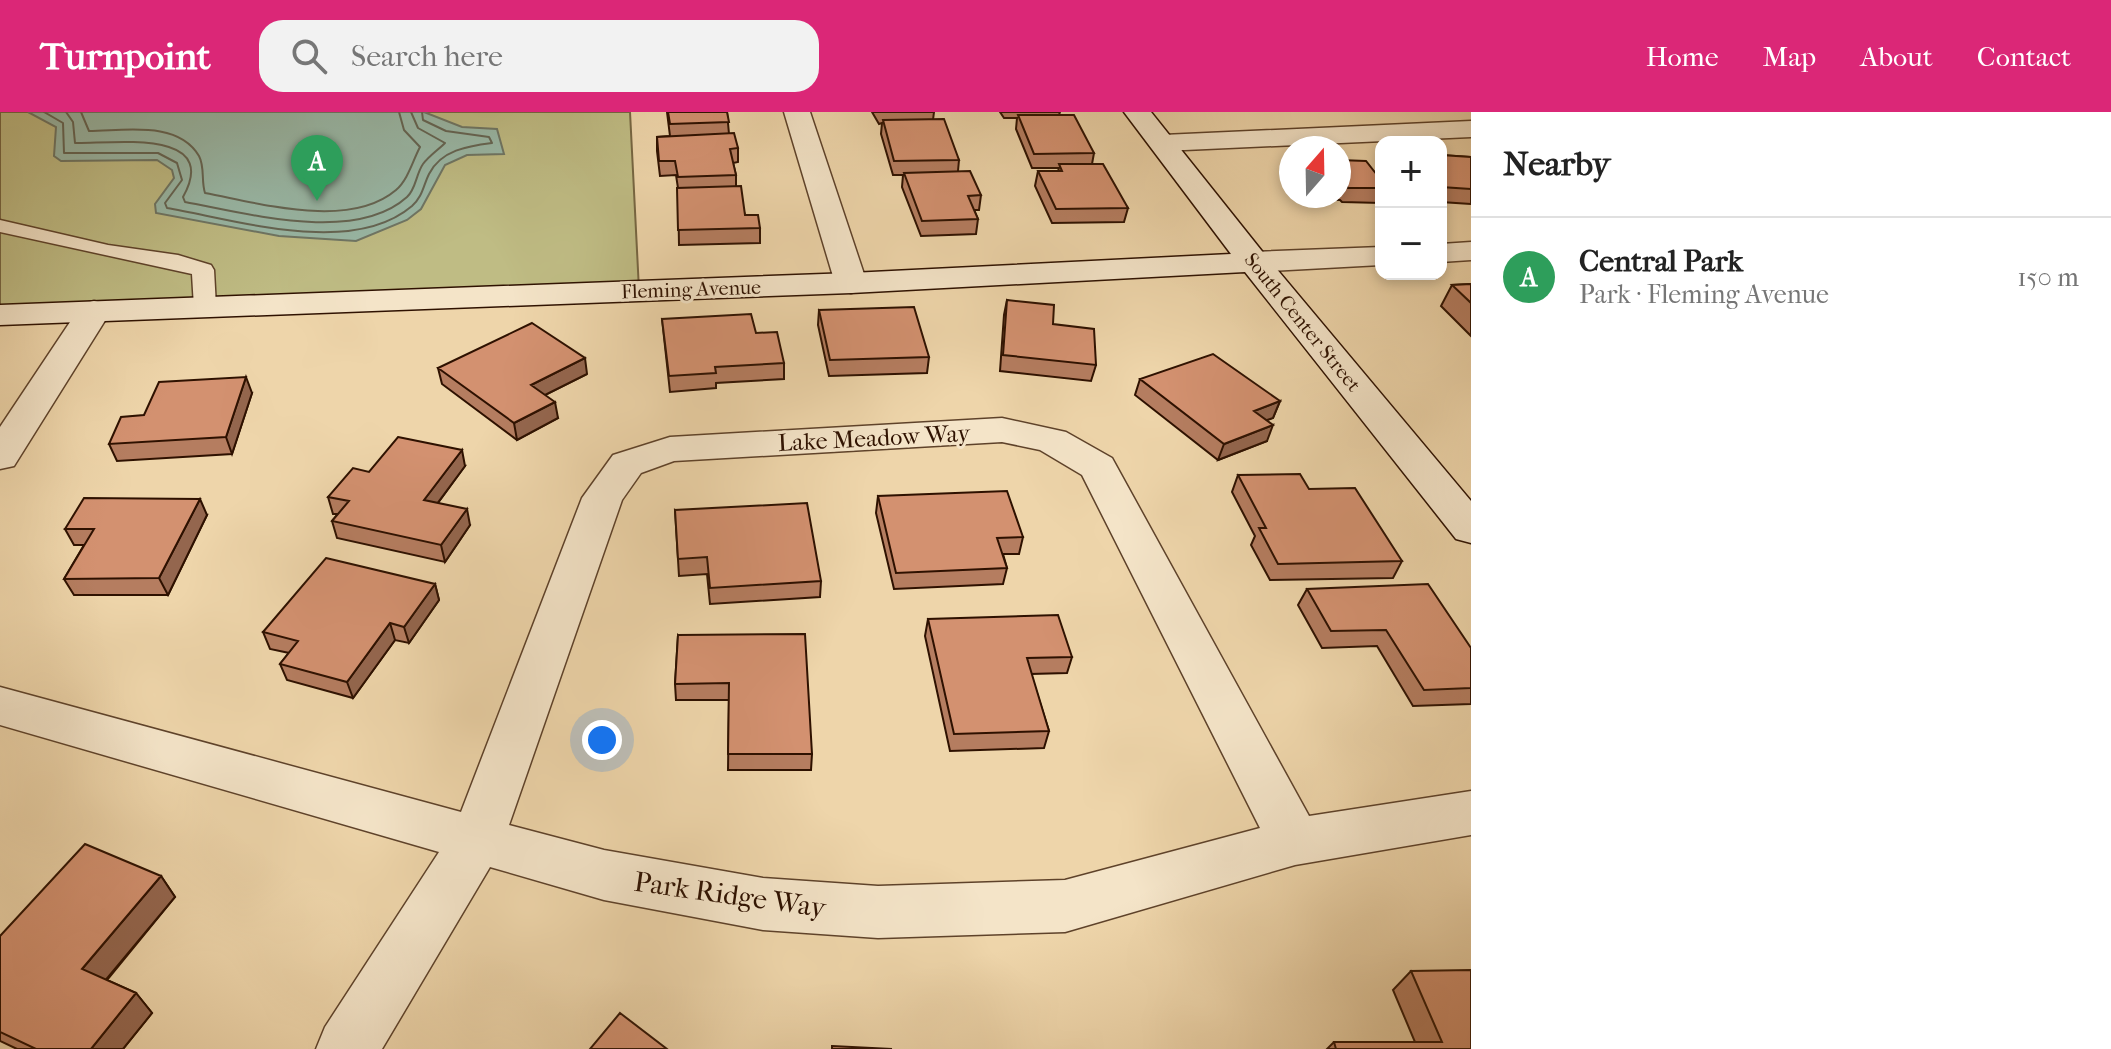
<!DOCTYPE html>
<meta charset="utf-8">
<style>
:root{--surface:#fff;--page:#f2f2f2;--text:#222;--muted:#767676;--line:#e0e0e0;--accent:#db2777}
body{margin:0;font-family:"IM FELL French Canon",serif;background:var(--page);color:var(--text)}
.controls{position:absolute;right:24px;top:24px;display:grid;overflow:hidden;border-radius:16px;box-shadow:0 4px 12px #0003}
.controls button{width:72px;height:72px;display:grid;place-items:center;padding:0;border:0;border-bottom:2px solid var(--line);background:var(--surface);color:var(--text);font:40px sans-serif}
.compass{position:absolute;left:1279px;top:24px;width:72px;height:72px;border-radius:50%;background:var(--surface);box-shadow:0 4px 12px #0003;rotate:20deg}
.you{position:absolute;left:602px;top:628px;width:28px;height:28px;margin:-20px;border:6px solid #fff;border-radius:50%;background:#1a73e8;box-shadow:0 0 0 12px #1a73e833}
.badge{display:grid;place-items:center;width:52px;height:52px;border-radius:50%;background:var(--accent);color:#fff;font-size:26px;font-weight:700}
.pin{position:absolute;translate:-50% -66px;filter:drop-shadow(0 2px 4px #0008)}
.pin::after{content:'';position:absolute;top:42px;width:28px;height:24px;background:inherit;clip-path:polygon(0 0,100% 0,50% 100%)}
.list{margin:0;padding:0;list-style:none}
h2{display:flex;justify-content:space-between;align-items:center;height:104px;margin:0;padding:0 32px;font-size:34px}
h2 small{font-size:26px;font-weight:400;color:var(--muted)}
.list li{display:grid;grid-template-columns:52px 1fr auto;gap:24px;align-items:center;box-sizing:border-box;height:120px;padding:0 32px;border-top:2px solid var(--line)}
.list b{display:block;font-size:30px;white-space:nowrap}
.list p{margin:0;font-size:26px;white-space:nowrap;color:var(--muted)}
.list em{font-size:26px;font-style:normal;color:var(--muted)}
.icon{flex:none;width:44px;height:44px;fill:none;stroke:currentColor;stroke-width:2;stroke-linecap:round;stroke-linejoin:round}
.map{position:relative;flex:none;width:1471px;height:937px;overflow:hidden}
header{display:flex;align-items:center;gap:48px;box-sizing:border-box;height:112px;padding:0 40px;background:var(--accent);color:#fff}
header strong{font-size:38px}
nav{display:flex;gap:44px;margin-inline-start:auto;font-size:28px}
.search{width:560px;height:72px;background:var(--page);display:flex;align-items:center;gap:20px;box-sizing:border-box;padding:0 28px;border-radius:24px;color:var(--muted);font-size:30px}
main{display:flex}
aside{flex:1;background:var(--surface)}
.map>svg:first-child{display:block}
</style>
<header>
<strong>Turnpoint</strong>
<div class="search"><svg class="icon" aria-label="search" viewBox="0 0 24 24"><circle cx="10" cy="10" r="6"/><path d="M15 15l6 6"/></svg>Search here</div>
<nav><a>Home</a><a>Map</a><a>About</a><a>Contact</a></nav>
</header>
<main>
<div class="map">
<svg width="1471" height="937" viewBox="0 0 1471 937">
<rect width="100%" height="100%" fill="#eed5aa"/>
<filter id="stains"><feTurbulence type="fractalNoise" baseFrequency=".0025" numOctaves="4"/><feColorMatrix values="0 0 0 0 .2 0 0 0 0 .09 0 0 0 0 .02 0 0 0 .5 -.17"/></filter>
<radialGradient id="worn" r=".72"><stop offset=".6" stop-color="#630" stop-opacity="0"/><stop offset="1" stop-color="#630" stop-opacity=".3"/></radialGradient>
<path fill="#bfbc84" stroke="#766642" stroke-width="2" d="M0 0H630L639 178 0 203Z"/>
<path fill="#99b9a8" stroke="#6e7665" stroke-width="2" d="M28 0H424L462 15 497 17 504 42 467 43 445 53 421 97 407 108 356 129 279 124 156 101 155 92 174 66 172 58 157 48 61 49 54 44 56 15Z"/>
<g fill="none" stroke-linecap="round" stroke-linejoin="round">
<path stroke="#646554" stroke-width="2" d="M44 0 63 11 64 41H158L177 51 182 68 165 91 167 96C237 108 352 145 412 94 423 84 423 74 429 62 441 38 468 34 492 31L489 25 446 19 423 8 422 0
M66 0 73 10 75 31C110 32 222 15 183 85L185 90C246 101 355 132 407 85 416 77 416 62 423 52 429 44 438 38 445 31L418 16 411 0
M81 0 89 19C124 19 178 8 199 44 205 55 201 69 205 81 259 91 349 118 396 78 408 68 413 48 420 35L404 18 399 0"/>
<defs>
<path id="lane" d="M0 108 108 133 178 143 211 153 214 158 216 195 213 200H197L194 195 192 162 0 120Z"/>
<path id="street" d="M784 0H810L867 171 863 178 851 181 839 178 835 171Z
M1471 9V25L1163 39 1153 37 1149 31 1153 25 1163 23Z
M1471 130V148L1441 150V132Z
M1381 135V153L1254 160 1243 157 1238 150 1243 143 1254 140Z
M94 189 106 192 111 199 14 354 0 357V315L82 192Z
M1002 306 1066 320 1112 346 1309 704 1471 679V723L1295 753 1065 820 878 826 763 818 604 788 490 755 382 937H316L325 915 439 740 0 613V575L461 700 582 386 613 343 670 325ZM1002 330 1040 338 1082 363 1260 716 1065 768 878 774 763 766 604 738 509 713 622 388 641 361 674 349Z"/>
<path id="secondary" d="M1124 0H1151L1265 143 1471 389V431L1456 427 1245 160 851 181 0 213V193L851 161 1231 142Z"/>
</defs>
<use href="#lane" stroke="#5e422a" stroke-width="3"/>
<use href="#street" stroke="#5e422a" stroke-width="3"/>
<use href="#secondary" stroke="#2e1100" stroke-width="3"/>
<use href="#lane" fill="#f4e4c8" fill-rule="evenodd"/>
<use href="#street" fill="#f4e4c8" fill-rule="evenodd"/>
<use href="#secondary" fill="#f4e4c8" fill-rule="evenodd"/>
</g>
<path fill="#b57d60" stroke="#2e1100" stroke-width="2" d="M667 0H727L729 22 738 36V50L733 51 736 63V74L745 103 760 116V131L679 133 678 76 676 63 660 64 657 39V25L670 24Z
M872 0H934L933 8 959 48 958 59 981 83 979 98H974L978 107 976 122 921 124 902 75 903 63H893L881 22 882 11 879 12Z
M1000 0H1060L1059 3 1094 41 1092 52 1128 96 1124 110 1052 111 1035 74 1038 59H1058L1059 56H1032L1016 17 1017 6H1004Z
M1441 43 1471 45V92L1441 90Z
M1339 48 1381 68V91L1342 90 1340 88 1304 87 1302 84H1339Z
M1291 52V67L1288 62Z
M1471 172V224L1441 194 1452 173Z
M1007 188 1053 212 1096 253 1091 269 1000 259 1004 203Z
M819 198 929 245 927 261 829 264 818 213Z
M662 207 756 221 784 251V267L716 271V276L670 280Z
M438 256 587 262 545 283 558 306 517 328 442 272Z
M1140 267 1280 289 1273 306 1266 308 1267 329 1218 348 1135 283Z
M252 281 232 342 117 349 109 332 144 303Z
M465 354 438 391 470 413 445 450 337 426 332 409 338 402H333L328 385 369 360Z
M1238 363 1402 449 1393 466 1270 468 1251 433 1255 424 1232 380Z
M878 384 1023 425 1019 442H1003L1007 456 1003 472 894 477 876 401Z
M675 398 821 469 820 485 710 492 707 462 679 464Z
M207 403 168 483H74L64 467 84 433H74L65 417Z
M435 472 439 488 409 531 395 528 353 586 287 568 280 552 289 541 270 537 263 520Z
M1307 477 1471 536V592L1413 594 1377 534 1322 536 1298 493Z
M928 507 1072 545 1067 561 1031 562 1049 619 1044 636 950 639 925 524Z
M678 523 812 642 811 658H728L729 588H676L675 572Z
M161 764 175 785 107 868 136 881 152 901 123 937H17L0 929V824Z
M1411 859 1471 937H1327L1334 930H1415L1393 878Z"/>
<path fill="#94664e" stroke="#2e1100" stroke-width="2" d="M585 246 587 262 533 289 531 273Z
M246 265 252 281 232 342 226 325Z
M1280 289 1273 306 1247 315 1254 299Z
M555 290 558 306 517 328 514 311Z
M1273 313 1267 329 1218 348 1224 332Z
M462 338 465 354 428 404 424 388Z
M200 387 207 403 168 483 159 466Z
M467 397 470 413 445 450 441 433Z
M435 472 439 488 409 531 404 515Z
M390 511 395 528 353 586 347 570Z
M161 764 175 785 99 876 82 857Z
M136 881 152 901 123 937H91Z"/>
<path fill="#d39170" stroke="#2e1100" stroke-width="2" d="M668 0H727L729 10 670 12Z
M1018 3H1074L1094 41 1034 42Z
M944 7 959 48 894 49 883 8Z
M734 21 738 36 730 37 736 63 678 65 675 49H659L657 25Z
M1441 43 1471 45V77L1441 75Z
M1339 48 1366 49 1381 68V76H1348L1346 73H1339Z
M1059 52H1103L1128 96 1056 97 1038 59H1062Z
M970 59 981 83 968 84 978 107 922 109 904 61Z
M741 74 745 103H758L760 116 678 118 677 76Z
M1471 172V191L1452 173Z
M1007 188 1054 193 1053 212 1094 217 1096 253 1003 243Z
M914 195 929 245 830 248 819 198Z
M751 202 756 221 777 220 784 251 715 255 716 261 669 264 662 207Z
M532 211 585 246 531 273 555 290 514 311 438 256Z
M1213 242 1280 289 1254 299 1273 313 1224 332 1140 267Z
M246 265 226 325 109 332 121 305 144 303 159 270Z
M398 325 462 338 424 388 467 397 441 433 332 409 349 389 328 385 353 356 369 360Z
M1300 362 1309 377 1355 376 1402 449 1278 452 1259 416H1266L1238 363Z
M1007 379 1023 425 997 426 1007 456 896 461 878 384Z
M84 386 200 387 159 466 64 467 94 417H65Z
M807 391 821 469 710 476 707 445 678 447 675 398Z
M326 446 435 472 404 515 390 511 347 570 280 552 298 529 263 520Z
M1428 472 1471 536V576L1424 578 1386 518 1331 519 1307 477Z
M1058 503 1072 545 1027 546 1049 619 954 622 928 507Z
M805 522 812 642H728L729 571 675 572 678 523Z
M85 732 161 764 82 857 136 881 91 937H36L0 920V824Z
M1471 858V937H1336L1334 930H1442L1411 859Z
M620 901 667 937H590Z
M832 934 892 937H832Z"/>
<g text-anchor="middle" stroke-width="6" stroke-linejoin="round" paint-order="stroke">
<g font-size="20" fill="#2e1100" stroke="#f4e4c8">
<text transform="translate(691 177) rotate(-2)" y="7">Fleming Avenue</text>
<text transform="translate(1303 210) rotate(51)" y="7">South Center Street</text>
</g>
<g font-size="24" fill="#2e1100" stroke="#f4e4c8">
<text transform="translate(874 326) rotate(-3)" y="8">Lake Meadow Way</text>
</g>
<g font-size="28" fill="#2e1100" stroke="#f4e4c8">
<text transform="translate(730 782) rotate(8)" y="10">Park Ridge Way</text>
</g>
</g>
<rect width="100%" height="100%" filter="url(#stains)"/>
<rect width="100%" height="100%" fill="url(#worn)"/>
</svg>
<div class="controls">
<button>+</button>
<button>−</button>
</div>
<svg class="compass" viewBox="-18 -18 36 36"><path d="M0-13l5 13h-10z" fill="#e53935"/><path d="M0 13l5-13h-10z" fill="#767676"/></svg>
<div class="you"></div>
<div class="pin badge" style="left:317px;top:89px;background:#2e9e5b">A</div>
</div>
<aside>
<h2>Nearby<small></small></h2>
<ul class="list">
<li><span class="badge" style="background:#2e9e5b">A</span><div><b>Central Park</b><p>Park · Fleming Avenue</p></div><em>150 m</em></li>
</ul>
</aside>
</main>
